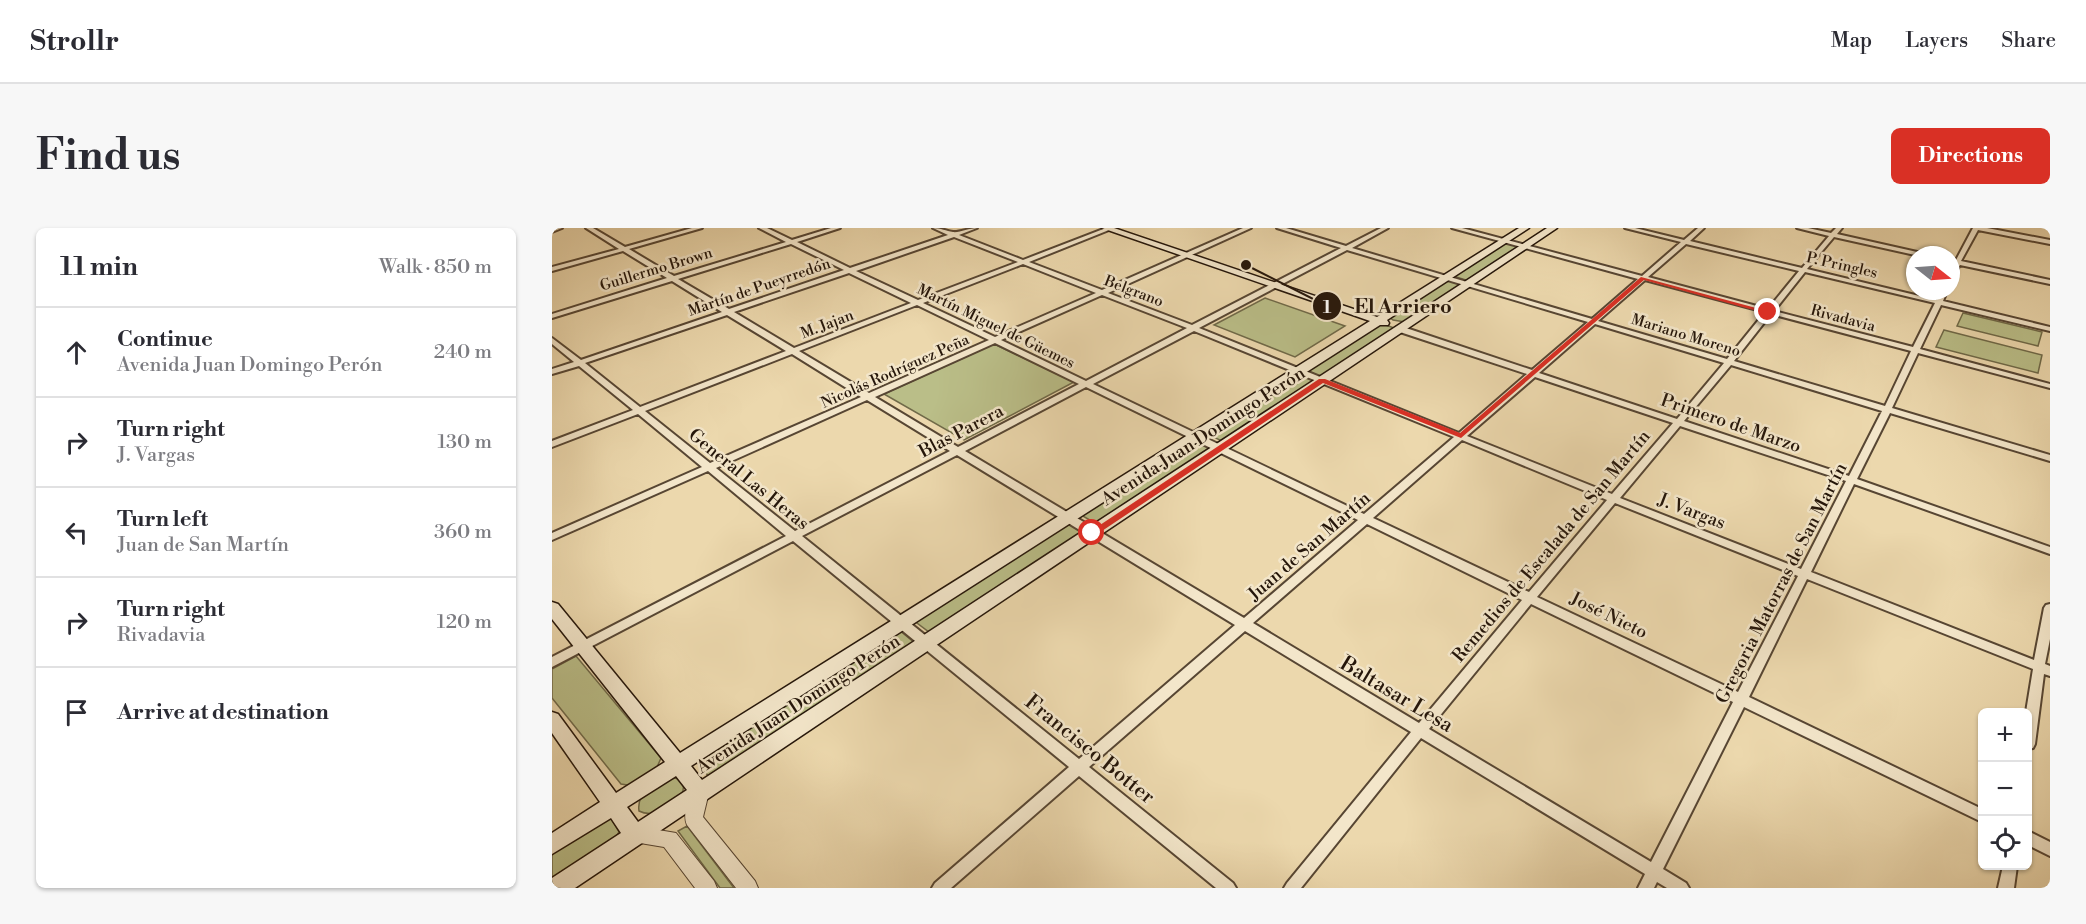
<!DOCTYPE html>
<meta charset="utf-8">
<style>
:root{--surface:#fff;--page:#f7f7f7;--text:#2b2b33;--muted:#7c7c81;--line:#e1e1e2;--accent:#d93025}
body{margin:0;font-family:"Libre Bodoni",serif;background:var(--page);color:var(--text)}
.controls{position:absolute;right:18px;bottom:18px;display:grid;overflow:hidden;border-radius:9px;box-shadow:0 2px 4px #0004}
.controls button{width:54px;height:54px;display:grid;place-items:center;padding:0;border:0;border-bottom:2px solid var(--line);background:var(--surface);color:var(--text);font:30px sans-serif}
.compass{position:absolute;left:1354px;top:18px;width:54px;height:54px;border-radius:50%;background:var(--surface);box-shadow:0 2px 4px #0004;rotate:107deg}
.stop{position:absolute;width:18px;height:18px;margin:-14px;border:4px solid #d93025;border-radius:50%;background:#fff}
.stop.end{background:#d93025;border-color:#fff;box-shadow:0 2px 6px #0008}
.list{margin:0;padding:0;list-style:none}
h2{display:flex;justify-content:space-between;align-items:center;height:78px;margin:0;padding:0 24px;font-size:26px}
h2 small{font-size:20px;font-weight:400;color:var(--muted)}
.list li{display:grid;grid-template-columns:39px 1fr auto;gap:18px;align-items:center;box-sizing:border-box;height:90px;padding:0 24px;border-top:2px solid var(--line)}
.list b{display:block;font-size:22px;white-space:nowrap}
.list p{margin:0;font-size:20px;white-space:nowrap;color:var(--muted)}
.list em{font-size:20px;font-style:normal;color:var(--muted)}
.icon{flex:none;width:33px;height:33px;fill:none;stroke:currentColor;stroke-width:2;stroke-linecap:round;stroke-linejoin:round}
.map{position:relative;flex:none;width:1498px;height:660px;overflow:hidden;border-radius:9px}
header{display:flex;align-items:center;gap:36px;box-sizing:border-box;height:84px;padding:0 30px;background:var(--surface);border-bottom:2px solid var(--line)}
header strong{font-size:28px}
nav{display:flex;gap:33px;margin-inline-start:auto;font-size:21px}
.intro{display:flex;align-items:center;justify-content:space-between;box-sizing:border-box;height:144px;padding:0 36px}
h1{margin:0;font-size:42px}
.button{padding:15px 27px;border-radius:9px;background:var(--accent);color:#fff;font-size:21px;font-weight:700}
main{display:flex;gap:36px;padding:0 36px}
aside{flex:1;background:var(--surface);border-radius:9px;box-shadow:0 2px 4px #0004}
.map>svg:first-child{display:block}
</style>
<header>
<strong>Strollr</strong>
<nav><a>Map</a><a>Layers</a><a>Share</a></nav>
</header>
<div class="intro"><h1>Find us</h1><a class="button">Directions</a></div>
<main>
<aside>
<h2>11 min<small>Walk · 850 m</small></h2>
<ul class="list">
<li><svg class="icon" aria-label="ahead" viewBox="0 0 24 24"><path d="M12 20V5M6 11l6-6 6 6"/></svg><div><b>Continue</b><p>Avenida Juan Domingo Perón</p></div><em>240 m</em></li>
<li><svg class="icon" aria-label="right" viewBox="0 0 24 24"><path d="M7 20v-9h11M14 6l5 5-5 5"/></svg><div><b>Turn right</b><p>J. Vargas</p></div><em>130 m</em></li>
<li><svg class="icon" aria-label="left" viewBox="0 0 24 24"><path d="M17 20v-9H6M10 6l-5 5 5 5"/></svg><div><b>Turn left</b><p>Juan de San Martín</p></div><em>360 m</em></li>
<li><svg class="icon" aria-label="right" viewBox="0 0 24 24"><path d="M7 20v-9h11M14 6l5 5-5 5"/></svg><div><b>Turn right</b><p>Rivadavia</p></div><em>120 m</em></li>
<li><svg class="icon" aria-label="arrive" viewBox="0 0 24 24"><path d="M6 21V4h12l-3 4 3 4H6"/></svg><div><b>Arrive at destination</b></div></li>
</ul>
</aside>
<div class="map">
<svg width="1498" height="660" viewBox="0 0 1498 660">
<rect width="100%" height="100%" fill="#ecd8ad"/>
<filter id="stains"><feTurbulence type="fractalNoise" baseFrequency=".00333" numOctaves="4"/><feColorMatrix values="0 0 0 0 .2 0 0 0 0 .09 0 0 0 0 .02 0 0 0 .5 -.17"/></filter>
<radialGradient id="worn" r=".72"><stop offset=".6" stop-color="#630" stop-opacity="0"/><stop offset="1" stop-color="#630" stop-opacity=".3"/></radialGradient>
<path fill="#babe88" stroke="#706a49" stroke-width="1.5" d="M954 14 969 18 917 53 901 48Z
M897 51 912 56 853 94 841 92 837 89Z
M713 70 793 98 743 129 662 97Z
M1411 85 1490 104 1486 118 1405 98Z
M831 96 842 100 771 150 754 142 826 97Z
M1392 102 1490 127 1486 145 1384 119Z
M442 116 522 154 412 212 332 166Z
M747 146 766 153 674 215 655 206Z
M644 212 663 221 548 298 529 287Z
M516 293 535 305 381 407 361 392Z
M347 402 364 416 158 550 142 531Z
M24 428 109 530 102 546 82 558 69 556 0 470V441Z
M124 550 131 554C136 575 104 592 87 583 84 563 107 552 124 550Z
M59 590 67 604 58 618 0 656V621L43 594Z
M135 598 182 660H168L126 603Z"/>
<g fill="none" stroke-linecap="round" stroke-linejoin="round">
<defs>
<path id="minor" d="M0 0H10L0 4Z
M34 0H41L73 19 140 0H150L77 21 122 48 234 14 207 0H215L240 12 279 0H288L245 14 298 40 396 7 381 0C389 0 394 3 401 4 407 5 417 0 425 0L407 7 471 32 554 0H562L477 34 550 62 691 0H699L556 65 640 97 789 20 725 0H734L794 18 829 0H836L800 20 1040 91 1086 51 900 0H910L1090 48 1129 14 1073 0H1083L1132 12 1146 0H1152L1138 13 1250 40 1277 8 1245 0H1256L1279 5 1284 0H1290L1285 6 1374 26 1375 27H1363L1282 9 1255 41 1384 72 1389 63H1395L1391 73 1498 99V103L1389 77 1368 121 1498 156V160L1366 125 1340 180 1498 227V233L1338 185 1305 251 1498 319V326L1302 256 1259 344 1482 432 1492 380 1494 377 1498 376V411L1493 436 1498 438V448L1492 446 1483 516 1481 520 1476 521V484H1474L1481 441 1255 351 1197 469 1430 581V594L1192 479 1111 641 1134 655 1137 660H1115L1105 654 1102 660H1086L1093 646 869 510 749 660H732L735 655 859 504 693 403 537 539 681 655 684 660H664L527 548 399 660H380L383 655 517 539 241 313 0 439V429L234 308 156 243 0 312V305L150 239 86 186 0 219V213L81 182 27 138 0 146V141L22 134 0 116V110L29 132 170 84 120 53 0 90V86L115 50 71 23 0 43V39L67 21ZM402 9 466 34 366 72 304 43ZM239 16 292 42 177 81 126 51ZM1134 16 1247 43 1216 81 1096 49ZM795 22 1036 94 980 142 851 99H845V103L975 146 907 205 647 100ZM471 36 544 65 443 109 371 75ZM1253 44 1383 75 1361 119 1222 83ZM297 45 359 75 242 120 182 84ZM1093 52 1213 84 1175 131 1046 93ZM550 67 635 100 534 153 449 112ZM365 77 437 112 317 165 247 123ZM1219 86 1359 123 1333 178 1182 133ZM175 87 234 123 88 179 33 135ZM1043 96 1172 135 1125 191 987 145ZM642 103 902 209 812 286 541 156ZM443 115 527 156 406 219 323 169ZM240 126 309 169 158 235 93 183ZM1179 137 1330 183 1297 248 1132 193ZM983 149 1121 195 1060 266 915 208ZM534 159 806 292 692 390 413 223ZM315 172 398 223 243 303 164 240ZM1128 198 1294 253 1249 341 1068 270ZM910 212 1055 272 977 364 821 290ZM405 227 683 397 527 531 250 308ZM1063 275 1246 348 1186 464 985 369ZM815 296 970 372 867 495 701 395ZM979 376 1181 474 1099 634 877 501Z
M1421 0H1435L1498 12V16L1426 2 1409 33 1498 52V56L1408 37 1401 48 1399 49V41L1402 36 1399 35V31L1404 32Z
M1476 603 1498 614V628L1476 617Z
M1451 638H1465L1462 660H1446Z"/>
<path id="tertiary" d="M148 556 154 558 157 564 151 589 203 653 206 660H184L135 597C130 586 137 569 142 558Z
M83 598 124 605 162 653 165 660H143L112 619 76 613 74 607 76 601Z"/>
<path id="secondary" d="M550 0H562L825 89 967 0H977L835 92 837 95 836 97H828L139 538 150 552 995 0H1005L23 660H0V650L69 605 59 590 0 626V605L48 574 0 505V484L6 486 64 565 113 534 0 391V374L6 376 128 525 818 93ZM124 548 135 562 86 594 75 579Z"/>
</defs>
<use href="#minor" stroke="#574633" stroke-width="4"/>
<use href="#tertiary" stroke="#574633" stroke-width="2"/>
<use href="#secondary" stroke="#25160a" stroke-width="3"/>
<use href="#minor" fill="#f3e6ca" fill-rule="evenodd"/>
<use href="#tertiary" fill="#f3e6ca" fill-rule="evenodd"/>
<use href="#secondary" fill="#f3e6ca" fill-rule="evenodd"/>
</g>
<path fill="#d93025" d="M1089 49 1219 84 1216 86 1092 52 909 210 771 155 544 307 536 305 767 151H773L908 205Z"/>
<g text-anchor="middle" stroke-width="5" stroke-linejoin="round" paint-order="stroke">
<g font-size="15" fill="#25160a" stroke="#f3e6ca">
<text transform="translate(1290 37) rotate(13)" y="5">P. Pringles</text>
<text transform="translate(104 41) rotate(-17)" y="5">Guillermo Brown</text>
<text transform="translate(207 59) rotate(-19)" y="5">Martín de Pueyrredón</text>
<text transform="translate(582 63) rotate(21)" y="5">Belgrano</text>
<text transform="translate(1291 90) rotate(15)" y="5">Rivadavia</text>
<text transform="translate(275 96) rotate(-21)" y="5">M. Jajan</text>
<text transform="translate(444 98) rotate(26)" y="5">Martín Miguel de Güemes</text>
<text transform="translate(1134 107) rotate(17)" y="5">Mariano Moreno</text>
<text transform="translate(343 143) rotate(-24)" y="5">Nicolás Rodríguez Peña</text>
</g>
<g font-size="18" fill="#25160a" stroke="#f3e6ca">
<text transform="translate(1179 195) rotate(19)" y="6">Primero de Marzo</text>
<text transform="translate(409 203) rotate(-28)" y="6">Blas Parera</text>
<text transform="translate(651 208) rotate(-33)" y="6">Avenida Juan Domingo Perón</text>
<text transform="translate(197 251) rotate(39)" y="6">General Las Heras</text>
<text transform="translate(1140 283) rotate(21)" y="6">J. Vargas</text>
<text transform="translate(757 318) rotate(-41)" y="6">Juan de San Martín</text>
<text transform="translate(999 318) rotate(-50)" y="6">Remedios de Escalada de San Martín</text>
<text transform="translate(1229 355) rotate(-63)" y="6">Gregoria Matorras de San Martín</text>
<text transform="translate(1057 387) rotate(26)" y="6">José Nieto</text>
<text transform="translate(246 476) rotate(-33)" y="6">Avenida Juan Domingo Perón</text>
</g>
<g font-size="21" fill="#25160a" stroke="#f3e6ca">
<text transform="translate(845 466) rotate(31)" y="7">Baltasar Lesa</text>
<text transform="translate(538 521) rotate(39)" y="7">Francisco Botter</text>
</g>
</g>
<path fill="none" stroke="#25160a" stroke-width="2" d="M694 37L775 78"/>
<g fill="#25160a" stroke="#f3e6ca" stroke-width="2">
<circle cx="694" cy="37" r="6"/>
<circle cx="775" cy="78" r="15"/>
</g>
<g font-size="18" text-anchor="middle" font-weight="bold" fill="#fff">
<text x="775" y="85">1</text>
</g>
<g font-size="20" text-anchor="middle" font-weight="bold" fill="#25160a" stroke="#f3e6ca" stroke-width="5" stroke-linejoin="round" paint-order="stroke">
<text x="851" y="85">El Arriero</text>
</g>
<rect width="100%" height="100%" filter="url(#stains)"/>
<rect width="100%" height="100%" fill="url(#worn)"/>
</svg>
<div class="controls">
<button>+</button>
<button>−</button>
<button><svg class="icon" aria-label="locate" viewBox="0 0 24 24"><circle cx="12" cy="12" r="6"/><path d="M12 2v4M12 18v4M2 12h4M18 12h4"/></svg></button>
</div>
<svg class="compass" viewBox="-18 -18 36 36"><path d="M0-13l5 13h-10z" fill="#e53935"/><path d="M0 13l5-13h-10z" fill="#7c7c81"/></svg>
<div class="stop" style="left:540px;top:305px"></div>
<div class="stop end" style="left:1216px;top:84px"></div>
</div>
</main>
